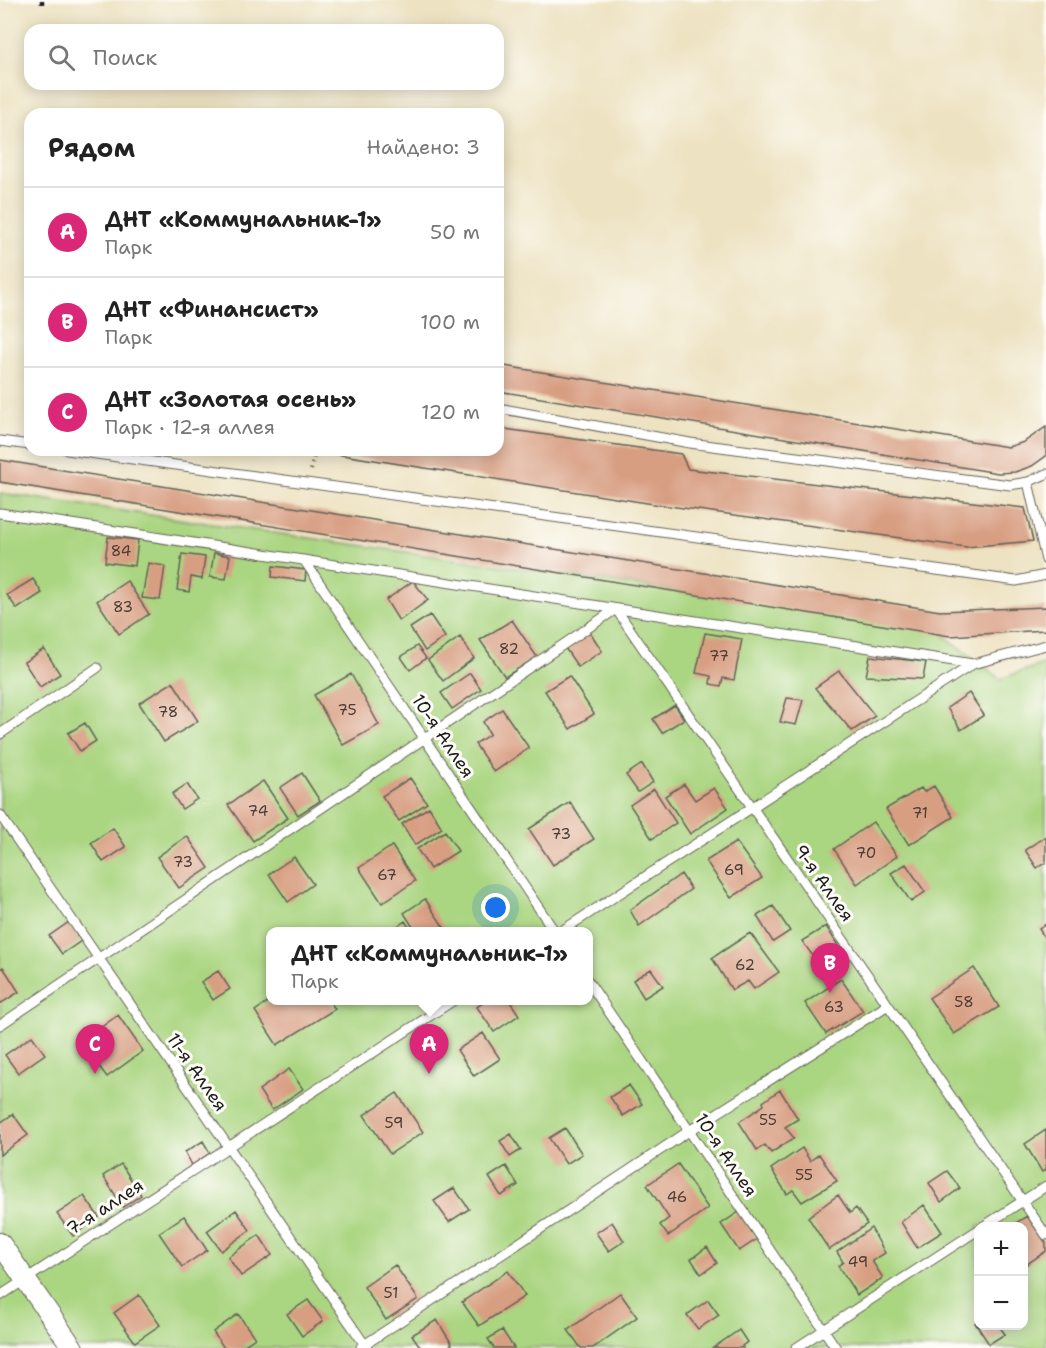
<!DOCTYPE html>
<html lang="ru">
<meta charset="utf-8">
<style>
:root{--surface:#fff;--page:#f2f2f2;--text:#222;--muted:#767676;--line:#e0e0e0;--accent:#db2777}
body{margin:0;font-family:"Shantell Sans",sans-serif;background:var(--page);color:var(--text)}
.controls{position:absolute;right:18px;bottom:18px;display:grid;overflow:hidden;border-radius:12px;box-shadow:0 3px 15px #0003}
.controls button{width:54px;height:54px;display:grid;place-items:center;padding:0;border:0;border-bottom:2px solid var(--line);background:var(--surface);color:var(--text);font:30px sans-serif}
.you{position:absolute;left:496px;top:908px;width:21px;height:21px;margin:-15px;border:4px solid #fff;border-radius:50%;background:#1a73e8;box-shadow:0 0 0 9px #1a73e833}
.badge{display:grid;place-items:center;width:39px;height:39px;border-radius:50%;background:var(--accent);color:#fff;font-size:20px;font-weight:700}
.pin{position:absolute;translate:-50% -50px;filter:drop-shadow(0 2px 3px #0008)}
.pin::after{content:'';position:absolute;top:32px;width:21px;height:18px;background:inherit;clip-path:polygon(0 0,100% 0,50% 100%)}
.popup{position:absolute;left:266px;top:927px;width:327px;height:78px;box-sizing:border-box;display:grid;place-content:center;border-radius:12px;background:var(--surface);filter:drop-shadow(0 2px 4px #0005);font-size:20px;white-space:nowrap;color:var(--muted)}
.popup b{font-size:22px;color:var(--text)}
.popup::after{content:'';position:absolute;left:50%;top:100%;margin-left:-12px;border:12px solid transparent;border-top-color:var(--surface)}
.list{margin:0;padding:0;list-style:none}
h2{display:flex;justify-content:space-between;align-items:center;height:78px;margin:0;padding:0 24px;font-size:26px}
h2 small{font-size:20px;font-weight:400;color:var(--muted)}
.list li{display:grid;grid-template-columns:39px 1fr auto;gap:18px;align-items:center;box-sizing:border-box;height:90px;padding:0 24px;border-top:2px solid var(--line)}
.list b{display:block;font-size:22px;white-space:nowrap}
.list p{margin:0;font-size:20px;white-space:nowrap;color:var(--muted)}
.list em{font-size:20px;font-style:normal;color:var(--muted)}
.icon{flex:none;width:33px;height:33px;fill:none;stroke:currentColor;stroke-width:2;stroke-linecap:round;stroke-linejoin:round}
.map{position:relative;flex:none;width:1046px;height:1348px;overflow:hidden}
.search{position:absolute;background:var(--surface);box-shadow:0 3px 15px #0003;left:24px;top:24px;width:480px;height:66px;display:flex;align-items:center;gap:15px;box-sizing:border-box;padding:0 21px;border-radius:18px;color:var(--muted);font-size:22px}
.panel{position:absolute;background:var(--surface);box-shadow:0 3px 15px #0003;left:24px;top:108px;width:480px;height:348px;border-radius:18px}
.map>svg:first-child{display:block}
</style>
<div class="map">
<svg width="1046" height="1348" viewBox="0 0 1046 1348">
<rect width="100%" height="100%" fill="#fdfcf7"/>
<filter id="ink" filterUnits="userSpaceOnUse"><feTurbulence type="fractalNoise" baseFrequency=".0167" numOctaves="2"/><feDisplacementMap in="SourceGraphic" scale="12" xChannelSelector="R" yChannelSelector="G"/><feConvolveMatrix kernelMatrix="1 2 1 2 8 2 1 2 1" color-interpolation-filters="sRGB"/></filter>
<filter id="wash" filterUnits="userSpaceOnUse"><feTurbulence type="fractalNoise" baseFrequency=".008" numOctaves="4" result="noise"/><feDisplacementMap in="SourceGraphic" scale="24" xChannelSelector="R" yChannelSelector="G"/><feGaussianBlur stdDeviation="1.35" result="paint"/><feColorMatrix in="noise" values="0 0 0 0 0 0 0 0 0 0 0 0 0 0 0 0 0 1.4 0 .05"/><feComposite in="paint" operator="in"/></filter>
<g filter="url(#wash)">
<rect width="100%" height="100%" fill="#ede2c1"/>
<path fill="#aad581" stroke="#63784e" stroke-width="1.5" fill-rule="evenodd" d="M0 493 936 629 1000 679 1046 663V1348H0ZM270 932H588V1000H270ZM978 1226H1024V1326H978Z"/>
<g id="blocks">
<path fill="#d89e82" d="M498 365 1008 447 1024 442 1046 427V456L1032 466 1015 472 998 473 498 391Z
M498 428 681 454 688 469 1025 508 1033 541 966 547 647 503 330 453V450H498Z
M0 460 940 611 1046 607V630L950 636 0 482Z
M108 537 138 540 135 566 105 562Z
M214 553 230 556 226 579 210 577Z
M182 554 205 557 202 579 191 577 189 592 177 590Z
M148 563 165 566 160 600 142 598Z
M273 566 306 570 305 581 272 577Z
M33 579 42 593 17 609 7 595Z
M127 581 149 614 119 634 97 601Z
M413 581 428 600 399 621 386 600Z
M430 615 445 637 425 651 410 628Z
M512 620 537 657 505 677 480 640Z
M590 632 602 651 578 667 565 648Z
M705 633 742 639 734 680 723 678 721 686 710 684 711 676 696 673Z
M460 637 474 658 443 681 428 660Z
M417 646 426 658 410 670 401 657Z
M44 649 60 674 40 687 24 662Z
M870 656 926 662 923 679 866 676Z
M839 671 875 716 852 731 815 688Z
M470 673 481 689 452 709 441 693Z
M351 674 379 725 343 745 314 695Z
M569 676 594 714 570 729 545 691Z
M173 682 198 721 164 742 139 703Z
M969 693 984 715 961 730 947 708Z
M787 698 803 700 796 725 780 722Z
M675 705 684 719 662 733 653 719Z
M502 709 529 748 494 772 475 744 490 734 483 722Z
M85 723 96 741 80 751 68 733Z
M642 764 653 782 638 792 626 775Z
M302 773 320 801 298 815 280 788Z
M410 778 427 803 399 821 382 796Z
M263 781 288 818 253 841 228 805Z
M187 784 197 799 182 809 172 794Z
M684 784 695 800 714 788 728 808 690 834 665 796Z
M934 786 953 817 909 845 886 809 921 788 924 792Z
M654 789 676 823 652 839 630 805Z
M570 802 594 839 553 865 529 829Z
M429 807 442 828 415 845 402 824Z
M873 822 897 856 857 884 834 849Z
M113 828 126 847 103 862 91 843Z
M445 831 458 851 430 869 417 849Z
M187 836 209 868 179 888 157 857Z
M1046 836V862L1037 868 1025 850Z
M736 842 762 878 731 898 706 861Z
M392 846 415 881 382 903 359 868Z
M294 857 313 884 288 902 269 874Z
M906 864 925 892 911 902 891 873Z
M681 874 691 889 639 926 630 910Z
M425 899 447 932H416L404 913Z
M773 906 790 931 773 942 757 916Z
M405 921 412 932H389Z
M69 922 81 941 62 954 49 936Z
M1046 924V940L1039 929Z
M826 926 840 949 818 963 802 941Z
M750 933 779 972 754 989 748 981 732 990 712 958Z
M3 967 19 992 0 1004V969Z
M974 968 999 1007 954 1034 929 998Z
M651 969 663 986 644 998 633 980Z
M218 971 230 989 213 1000 201 982Z
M841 979 863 1011 826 1034 805 1003Z
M271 1000H329L335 1009 277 1045 255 1011Z
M487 1000H509L519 1015 494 1032 477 1007Z
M118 1015 143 1051 107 1077 81 1042Z
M483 1033 500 1059 474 1076 457 1050Z
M32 1036 45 1054 18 1073 5 1055Z
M289 1069 303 1089 272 1110 259 1090Z
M629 1085 642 1104 623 1116 610 1097Z
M780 1090 798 1119 785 1127 794 1138 771 1153 765 1145 757 1150 739 1122 764 1105 763 1102Z
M397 1093 423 1132 390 1154 364 1115Z
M13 1114 28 1135 0 1155V1123Z
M565 1128 582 1154 566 1164 549 1138Z
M1046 1130V1170L1042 1172 1025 1144Z
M511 1134 521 1150 510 1157 500 1141Z
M203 1141 210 1153 192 1165 185 1152Z
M802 1148 810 1161 819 1154 837 1181 802 1202 793 1190 787 1194 771 1169Z
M121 1164 141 1195 123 1207 103 1176Z
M678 1164 708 1208 668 1236 660 1225 669 1218 647 1185Z
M506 1166 518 1185 501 1196 489 1177Z
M947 1171 960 1188 941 1202 929 1183Z
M454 1188 469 1209 449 1222 434 1201Z
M838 1195 850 1213 856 1208 867 1224 829 1250 808 1217Z
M84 1196 99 1217 73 1236 57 1214Z
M924 1205 942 1232 917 1248 901 1222Z
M236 1210 250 1230 221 1251 207 1231Z
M739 1212 757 1239 739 1251 721 1224Z
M184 1216 207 1250 182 1267 159 1233Z
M1027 1216 1046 1243V1251L1024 1266V1226H1011Z
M612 1222 624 1241 609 1251 596 1233Z
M871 1228 885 1253 872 1261 883 1278 857 1295 838 1266 843 1262 837 1252Z
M259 1235 272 1255 241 1276 228 1257Z
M707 1247 717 1263 701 1274 691 1259Z
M395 1265 418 1299 386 1320 364 1287Z
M508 1271 525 1296 479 1326 462 1302Z
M620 1293 637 1317 593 1348H581L568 1330Z
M139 1295 160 1325 135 1342 114 1313Z
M308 1300 323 1321 302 1336 287 1314Z
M708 1300 719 1315 698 1329 687 1315Z
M238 1314 255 1338 240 1348H224L213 1332Z
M437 1320 452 1344 446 1348H421L412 1335Z
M978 1321V1326H999L1005 1334 989 1344 975 1323Z
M502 1330 514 1348H494L488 1339Z
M739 1330 747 1342 742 1346 743 1348H713Z"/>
</g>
</g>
<g filter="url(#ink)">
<use href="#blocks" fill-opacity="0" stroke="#656156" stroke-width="1.5"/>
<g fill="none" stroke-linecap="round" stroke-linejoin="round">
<defs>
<path id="lane" d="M498 408 690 443 1010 485 1028 482 1046 474
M0 441 30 445
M67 450 1016 581 1046 575
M1028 482 1046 560
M0 513 973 664
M304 560 555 932
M0 734 97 668
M0 815 367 1348
M560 932 973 664 1046 645
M588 981 836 1348
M0 1025 616 609 1046 1235
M984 1226 1046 1186
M0 1296 454 1000
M361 1347 689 1131 888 1005
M796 1348 978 1230"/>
<path id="street" d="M0 1243 73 1348"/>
</defs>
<use href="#lane" stroke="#656156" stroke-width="11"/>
<use href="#street" stroke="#656156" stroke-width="22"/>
<path stroke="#656156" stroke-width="4" stroke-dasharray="1.5 4.5" stroke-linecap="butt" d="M311 470 315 450"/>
<use href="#lane" stroke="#fff" stroke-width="9"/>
<use href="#street" stroke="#fff" stroke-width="20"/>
<path stroke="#1c1c1c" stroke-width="4.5" stroke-dasharray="9 4.5" stroke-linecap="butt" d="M42 4V0"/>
</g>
</g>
<g text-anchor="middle" stroke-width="6" stroke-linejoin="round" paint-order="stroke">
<g font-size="15" fill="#4b3c36">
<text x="121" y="556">84</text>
<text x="123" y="612">83</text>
<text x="509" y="654">82</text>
<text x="719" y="661">77</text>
<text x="347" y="715">75</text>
<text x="168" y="717">78</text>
<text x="258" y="816">74</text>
<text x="920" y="818">71</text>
<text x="561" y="839">73</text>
<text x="866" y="858">70</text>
<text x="183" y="867">73</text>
<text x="734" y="875">69</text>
<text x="387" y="880">67</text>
<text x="745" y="970">62</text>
<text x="964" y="1007">58</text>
<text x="834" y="1012">63</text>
<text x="768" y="1125">55</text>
<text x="394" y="1128">59</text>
<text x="804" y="1180">55</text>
<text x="677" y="1202">46</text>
<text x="858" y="1267">49</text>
<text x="391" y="1298">51</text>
</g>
<g font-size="18" fill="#1c1c1c" stroke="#fdfcf7">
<text transform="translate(443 736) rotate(56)" y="6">10-я Аллея</text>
<text transform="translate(824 883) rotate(55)" y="6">9-я Аллея</text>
<text transform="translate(197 1072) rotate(55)" y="6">11-я Аллея</text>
<text transform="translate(726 1155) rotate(56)" y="6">10-я Аллея</text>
<text transform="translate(105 1207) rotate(-33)" y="6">7-я аллея</text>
</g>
</g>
</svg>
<div class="controls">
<button>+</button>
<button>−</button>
</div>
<div class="you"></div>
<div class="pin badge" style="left:429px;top:1074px">A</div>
<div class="popup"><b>ДНТ «Коммунальник-1»</b>Парк</div>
<div class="pin badge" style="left:830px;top:993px">B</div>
<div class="pin badge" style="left:95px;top:1074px">C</div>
<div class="search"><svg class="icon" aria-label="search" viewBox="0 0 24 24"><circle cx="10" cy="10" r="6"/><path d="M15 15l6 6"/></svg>Поиск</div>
<section class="panel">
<h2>Рядом<small>Найдено: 3</small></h2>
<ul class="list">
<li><span class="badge">A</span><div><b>ДНТ «Коммунальник-1»</b><p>Парк</p></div><em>50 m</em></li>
<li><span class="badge">B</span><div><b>ДНТ «Финансист»</b><p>Парк</p></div><em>100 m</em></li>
<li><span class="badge">C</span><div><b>ДНТ «Золотая осень»</b><p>Парк · 12-я аллея</p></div><em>120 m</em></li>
</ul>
</section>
</div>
